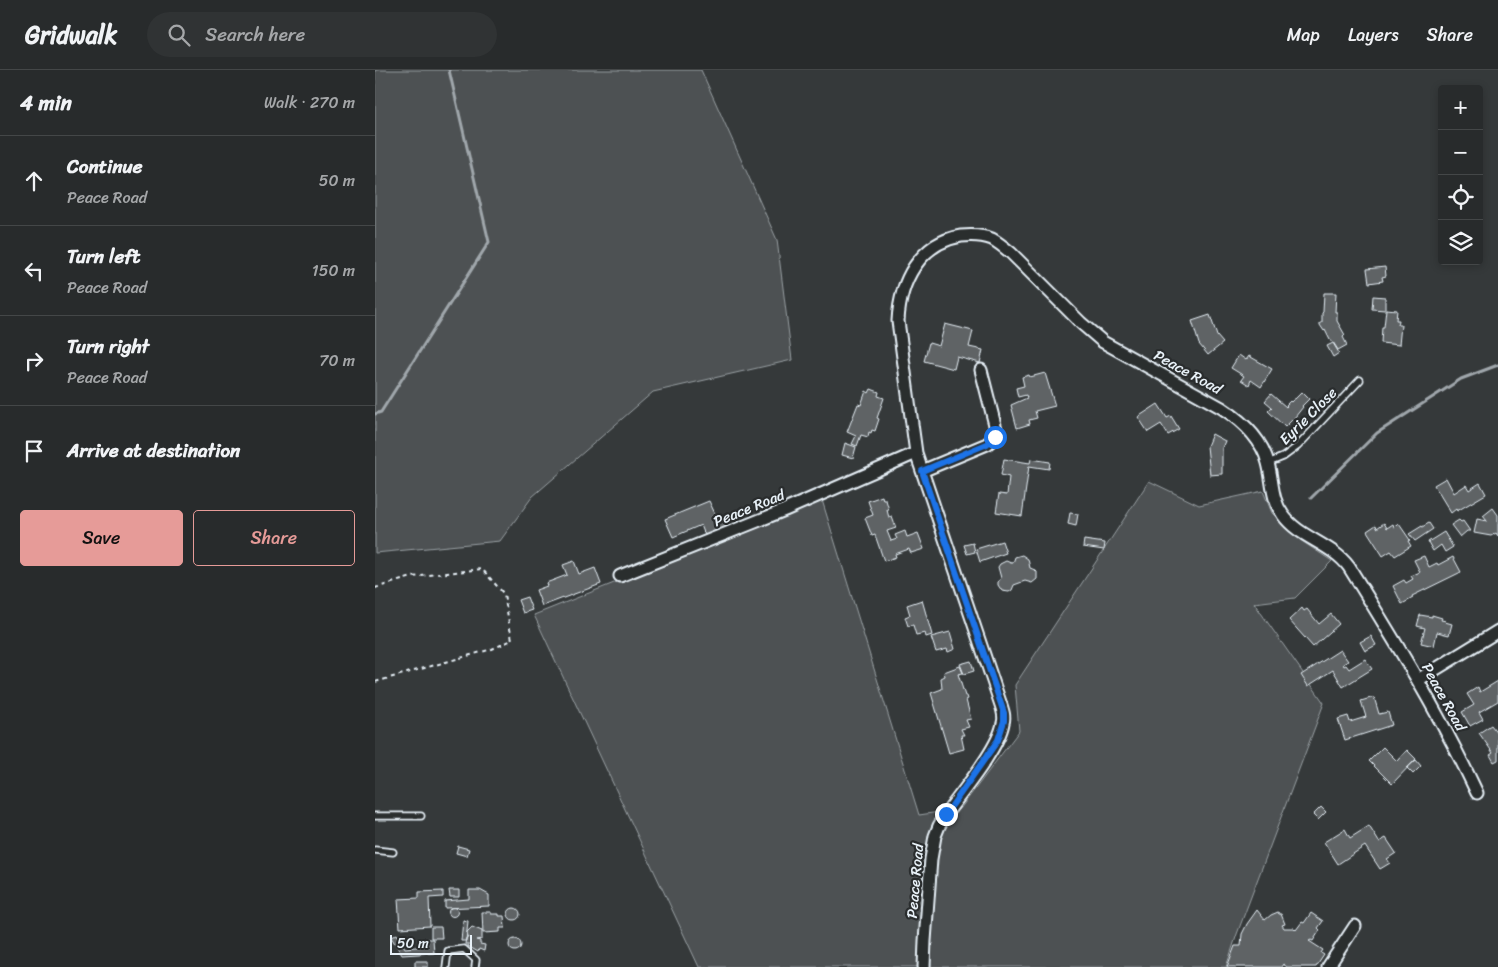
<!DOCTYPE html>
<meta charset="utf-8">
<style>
:root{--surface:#282b2c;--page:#303334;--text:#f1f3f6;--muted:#a5a7a9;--line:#444748;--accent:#e69b98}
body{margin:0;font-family:Sriracha,sans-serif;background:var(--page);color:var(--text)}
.controls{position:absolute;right:15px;top:15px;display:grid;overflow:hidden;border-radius:5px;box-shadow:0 2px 8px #0003}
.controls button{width:45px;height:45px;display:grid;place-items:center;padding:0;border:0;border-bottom:1px solid var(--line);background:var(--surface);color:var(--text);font:25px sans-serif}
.scale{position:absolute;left:15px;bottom:12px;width:82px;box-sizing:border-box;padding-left:5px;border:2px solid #e8f1f8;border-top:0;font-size:14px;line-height:18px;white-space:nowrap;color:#e8f1f8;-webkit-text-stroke:4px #2a2d2e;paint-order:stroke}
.stop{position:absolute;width:15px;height:15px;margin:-11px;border:4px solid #1a73e8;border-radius:50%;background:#fff}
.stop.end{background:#1a73e8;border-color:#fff;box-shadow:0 1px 5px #0008}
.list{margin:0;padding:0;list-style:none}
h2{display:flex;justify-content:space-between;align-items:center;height:65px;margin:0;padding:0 20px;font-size:21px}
h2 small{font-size:16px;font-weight:400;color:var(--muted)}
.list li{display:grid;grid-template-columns:32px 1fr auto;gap:15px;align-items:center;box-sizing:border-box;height:90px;padding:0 20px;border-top:1px solid var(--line)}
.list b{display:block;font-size:19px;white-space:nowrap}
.list p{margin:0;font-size:16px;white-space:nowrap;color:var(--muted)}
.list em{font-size:16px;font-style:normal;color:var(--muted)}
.actions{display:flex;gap:10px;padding:15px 20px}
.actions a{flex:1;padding:11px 0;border:1px solid var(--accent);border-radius:5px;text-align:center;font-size:18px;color:var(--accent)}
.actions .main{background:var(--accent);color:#111}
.icon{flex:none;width:28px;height:28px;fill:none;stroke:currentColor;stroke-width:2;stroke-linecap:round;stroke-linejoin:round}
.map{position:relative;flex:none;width:1123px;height:897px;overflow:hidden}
header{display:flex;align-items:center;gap:30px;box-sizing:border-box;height:70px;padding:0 25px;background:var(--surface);border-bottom:1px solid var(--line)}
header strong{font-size:24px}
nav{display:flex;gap:28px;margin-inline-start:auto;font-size:18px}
.search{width:350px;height:45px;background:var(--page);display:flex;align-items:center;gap:12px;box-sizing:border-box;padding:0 18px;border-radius:28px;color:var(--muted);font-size:19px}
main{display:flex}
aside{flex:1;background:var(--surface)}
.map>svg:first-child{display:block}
</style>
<header>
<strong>Gridwalk</strong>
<div class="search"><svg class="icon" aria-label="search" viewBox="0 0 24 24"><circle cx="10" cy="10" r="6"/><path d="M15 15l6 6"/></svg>Search here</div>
<nav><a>Map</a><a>Layers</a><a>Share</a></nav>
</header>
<main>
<aside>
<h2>4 min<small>Walk · 270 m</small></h2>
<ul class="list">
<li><svg class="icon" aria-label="ahead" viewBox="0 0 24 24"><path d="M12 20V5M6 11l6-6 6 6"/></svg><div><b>Continue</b><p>Peace Road</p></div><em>50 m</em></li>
<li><svg class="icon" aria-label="left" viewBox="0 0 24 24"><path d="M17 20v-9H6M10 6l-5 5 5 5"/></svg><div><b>Turn left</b><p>Peace Road</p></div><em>150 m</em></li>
<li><svg class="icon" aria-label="right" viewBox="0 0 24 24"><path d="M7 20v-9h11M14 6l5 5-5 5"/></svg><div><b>Turn right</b><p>Peace Road</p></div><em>70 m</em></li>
<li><svg class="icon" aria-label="arrive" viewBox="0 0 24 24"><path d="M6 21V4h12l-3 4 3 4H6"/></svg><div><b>Arrive at destination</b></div></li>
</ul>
<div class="actions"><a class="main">Save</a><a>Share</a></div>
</aside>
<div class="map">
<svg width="1123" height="897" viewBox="0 0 1123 897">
<rect width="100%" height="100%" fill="#35393a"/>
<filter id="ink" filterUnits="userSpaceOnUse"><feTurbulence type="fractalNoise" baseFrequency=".02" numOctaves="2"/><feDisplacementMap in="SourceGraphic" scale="10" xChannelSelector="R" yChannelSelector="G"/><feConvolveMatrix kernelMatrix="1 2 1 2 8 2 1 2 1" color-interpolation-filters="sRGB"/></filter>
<g filter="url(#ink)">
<path fill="#4d5152" stroke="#9aa1a5" d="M0 0H326L402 170 417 290 278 322 157 427 125 471 0 483Z
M774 411 824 435 888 421 897 443 925 470 957 491 920 528 879 533 949 633 862 864 851 897H324L159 545 447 430 544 745 585 739 644 661 640 615Z"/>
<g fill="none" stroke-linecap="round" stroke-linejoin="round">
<path stroke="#a0a7ac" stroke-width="3" d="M0 344 6 342 114 172 74 0
M936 428 1002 363 1086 309 1123 295"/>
</g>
<path fill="#5f6365" stroke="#e8f1f8" d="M1010 197 1011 206 1007 207 1008 211 994 213 992 199Z
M949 223H961L960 242H962V251L970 265 968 267 972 275 963 280 958 272 955 270 950 260 949 261 945 255V253H947V243L948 242Z
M998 226 1010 227V240L997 239Z
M1011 239 1022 240 1021 250H1024L1023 255H1026L1024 275 1006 273 1007 257H1009Z
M835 245 842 266 848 273 833 285 824 274 817 251Z
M570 254 598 261 594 277 608 280 605 293 582 287 579 299 549 291 554 273 564 276Z
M958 273 964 283 958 287 952 276Z
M864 285 871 290 874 286 897 299 886 317 876 310 874 315 866 310 869 306 856 298Z
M670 303 680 336 660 341 662 348 654 350 655 354 642 358 636 335 652 328 651 325 643 327 641 318 649 316 647 307 654 305 655 307Z
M496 319 504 322 503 326 509 328 502 348 504 349 500 361 497 360 496 363 494 362 493 367 486 365 482 376 477 374 481 366 472 362 483 334 486 335 491 321 494 323Z
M927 322 934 329 927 336 928 337 920 347 910 357 893 341 897 337 890 331 896 324 911 337 912 336 911 335 915 331 916 332 919 329H920Z
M783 334 792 348 796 346 804 359 793 365 786 354 773 362 763 347Z
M837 364 850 371 847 378V404L835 405 832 376Z
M470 373 481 377 478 388 467 385Z
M629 389 655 393 656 389 675 392 674 399 654 396 647 446 621 442 624 424 632 425 634 407 626 405Z
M1071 408 1079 423 1091 415 1094 420 1105 413 1111 424 1082 441 1081 439 1076 443 1059 415Z
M507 426 508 430H511L514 440H512L514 448 517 447 521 458 512 461 516 471 522 469 520 465 530 461 532 467 543 463 549 479 536 483 534 479 520 484 521 487 509 491 500 465 497 466 490 448 498 445 493 431Z
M334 431 343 450 348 448 353 459 331 468 326 455 298 467 290 449Z
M1118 438 1123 445V466L1121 463 1116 466 1099 463 1102 449 1112 451 1108 446Z
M695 443 703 444 701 456 693 454Z
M1084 450 1086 452 1088 451 1095 461H1092L1085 467 1076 455Z
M1009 453 1012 458 1018 454 1019 457 1024 454 1035 470 1033 471 1036 476 1020 486 1016 481 1008 486 992 461 1001 455 1002 458Z
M1054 453 1058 459 1040 471 1034 464 1047 456V457Z
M1069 462 1078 477 1070 482 1066 475 1058 481 1053 472Z
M709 470 730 473 729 480 708 477Z
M627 471 631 483 605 492 601 479Z
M598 473 600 482 592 484 589 475Z
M647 485 653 489 655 498 660 500 662 502V509L657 513 650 511 639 515 637 520 634 522 627 521 623 515V512L626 508 623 497 625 494 631 491 636 493H638L640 487Z
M1049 486 1054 497 1062 493 1063 495 1078 487 1086 502 1037 526 1038 528 1027 534 1018 516 1029 510 1031 513 1038 509 1036 506 1045 502 1039 490Z
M199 491 204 504 220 498 226 514 167 536 161 520 172 516 171 513 192 505 188 495Z
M152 527 157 540 148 543 143 530Z
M547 530 557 565 551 567 550 563 541 565 538 555 533 556 530 547 535 545 532 535Z
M927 538 929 541 932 539 944 554 956 544 964 554 938 577 914 550Z
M1045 545 1057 547V545L1067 548 1066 550 1071 551 1070 552 1077 554 1074 565 1062 562 1059 576 1046 573 1050 558 1042 556Z
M575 562 580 579 573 582 572 579 561 582 556 567Z
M996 566 1001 575 990 581 985 572Z
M965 580 973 591 968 594 969 596 971 595 974 599 990 589 997 599 968 617 958 600 933 616 926 605Z
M596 591 599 601 589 604 585 594Z
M585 596 588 603 583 604 590 626H592L593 629 591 630 596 649 591 650 594 657 586 659 589 665H586L589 679 574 683 556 623 567 619 566 608 570 606 569 602Z
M1123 611V631L1104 642 1108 649 1095 656 1087 642 1099 635 1092 624 1103 617 1105 622Z
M999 627 1004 644 1013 642 1017 655 970 670 963 649 973 646 975 652 991 647 986 631Z
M1116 655 1123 664V690L1119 692 1115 685 1118 683 1104 663Z
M1008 677 1022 691 1032 680 1041 689 1017 714 994 691Z
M1041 690 1046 696 1038 704 1032 698Z
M946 737 951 742 943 750 938 745Z
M994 756 1004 772 1011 768 1021 783 1012 789 1015 793 1005 799 990 776 963 794 949 772 970 759 975 768Z
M83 776 94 779 92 786 81 783Z
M74 820H84V827H75Z
M94 820H105L114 825V836L70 838V831L94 829Z
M68 821V827L54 828 55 856 25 858 23 829 44 828V822Z
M73.5 842a4.5 4.5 0 1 1 9 0a4.5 4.5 0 1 1-9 0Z
M133 844a6 6 0 1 1 12 0a6 6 0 1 1-12 0Z
M882 840 890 850 896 845 903 842 904 844H906L910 854 907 855 909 858H919L921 860 927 852 929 853 936 843 948 851 943 858 945 860 938 871 936 870 934 871 948 880 946 883 949 885 941 897H912L908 894 906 897H852L860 876H866L867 864 872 854Z
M107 842H116V844H124V846H129L130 858H125V862L108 863Z
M88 850 93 851 91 871H86Z
M56 857H66L67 868H56Z
M97 857 107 861V869L101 870 105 871V874L110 875 109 881 104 879 103 882 93 876V874H90L91 868H93L92 862Z
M22 864 30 878 52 876V869H58L59 883 27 885 16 867Z
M134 875a6 6 0 1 1 12 0a6 6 0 1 1-12 0Z
M40 891H53V897H40Z"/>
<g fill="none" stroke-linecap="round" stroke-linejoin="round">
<defs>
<path id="service" d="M893 393 908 387 923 376 985 310
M0 746H46
M0 780 18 782
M71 897 73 881 89 879 101 890 100 897"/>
<path id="minor" d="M547 401 612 374 620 367 621 359 606 300
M245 506 410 440 541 383
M1043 610 1123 561
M549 897 550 871 556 789 560 766 564 756 571 744C586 723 624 678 628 653 630 647 628 641 626 635L541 383 523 251C525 212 544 173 586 166 596 165 607 165 617 169 624 173 630 178 636 183L706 253 728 272 847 338C867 351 887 369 893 393 898 411 896 429 908 445 924 468 956 473 974 497 1020 571 1065 644 1102 723
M953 897 980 856"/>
</defs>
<use href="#service" stroke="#e8f1f8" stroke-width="9"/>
<use href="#minor" stroke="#e8f1f8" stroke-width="15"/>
<path stroke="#e8f1f8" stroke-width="2" stroke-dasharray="4 4" stroke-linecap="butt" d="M0 518 37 507 107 499 129 524 137 570 117 579 0 612"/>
<use href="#service" stroke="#2a2d2e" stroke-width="5.5"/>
<use href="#minor" stroke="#2a2d2e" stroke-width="11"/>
</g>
</g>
<g fill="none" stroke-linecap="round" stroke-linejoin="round" filter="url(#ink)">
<path stroke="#1a73e8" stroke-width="6" d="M571 744 623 670 629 651V643L547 401 612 374 620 367"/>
</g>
<g text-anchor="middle" stroke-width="4.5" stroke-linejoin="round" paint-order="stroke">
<g font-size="15" fill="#e8f1f8" stroke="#2a2d2e">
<text transform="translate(813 302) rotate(29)" y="5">Peace Road</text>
<text transform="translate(933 346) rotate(-45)" y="5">Eyrie Close</text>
<text transform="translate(374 438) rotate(-22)" y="5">Peace Road</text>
<text transform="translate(1069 627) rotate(61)" y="5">Peace Road</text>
<text transform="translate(540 811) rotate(-85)" y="5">Peace Road</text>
</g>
</g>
</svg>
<div class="controls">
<button>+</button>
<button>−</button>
<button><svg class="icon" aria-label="locate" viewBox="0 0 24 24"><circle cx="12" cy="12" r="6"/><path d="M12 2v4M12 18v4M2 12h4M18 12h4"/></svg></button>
<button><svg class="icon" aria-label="layers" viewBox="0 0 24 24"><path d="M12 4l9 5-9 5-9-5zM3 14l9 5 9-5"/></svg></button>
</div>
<div class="scale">50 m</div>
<div class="stop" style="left:620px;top:367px"></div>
<div class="stop end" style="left:571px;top:744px"></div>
</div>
</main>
